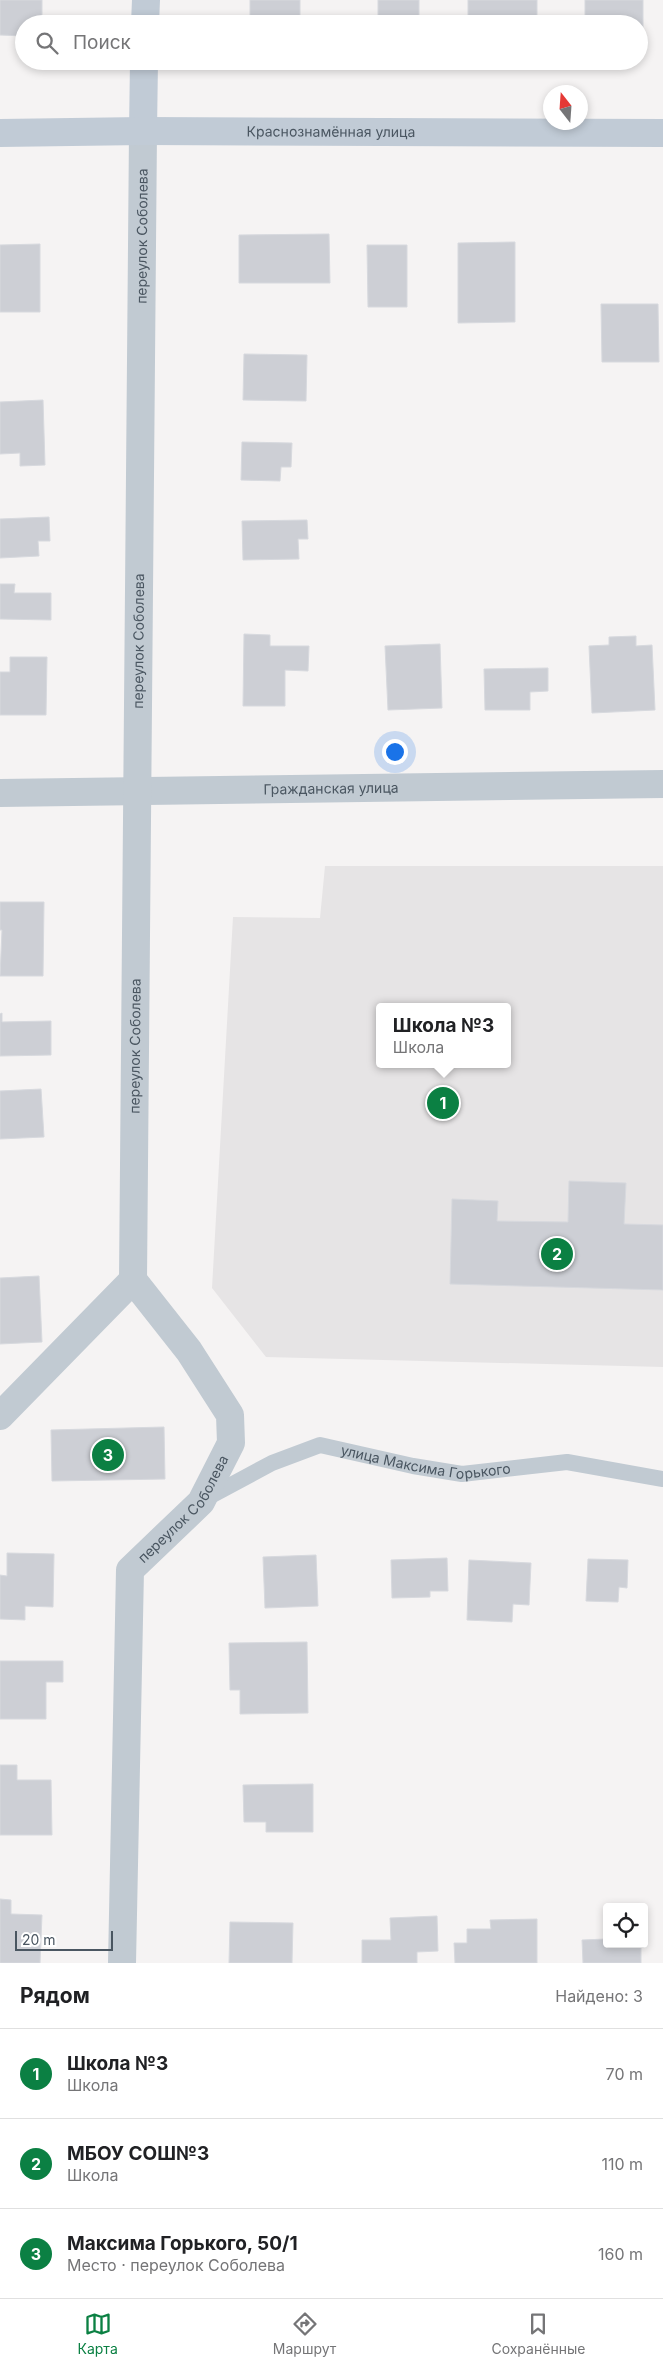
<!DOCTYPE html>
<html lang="ru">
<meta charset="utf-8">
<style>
:root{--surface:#fff;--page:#f2f2f2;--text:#202124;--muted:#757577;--line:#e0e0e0;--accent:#0b8043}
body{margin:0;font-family:Inter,sans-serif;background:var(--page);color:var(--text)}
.controls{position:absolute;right:15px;bottom:15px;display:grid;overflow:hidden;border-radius:5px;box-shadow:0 2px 8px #0003}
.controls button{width:45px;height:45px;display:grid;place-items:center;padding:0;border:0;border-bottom:1px solid var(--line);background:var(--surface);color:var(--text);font:25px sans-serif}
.compass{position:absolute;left:543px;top:85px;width:45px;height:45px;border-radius:50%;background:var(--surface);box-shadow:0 2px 8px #0003;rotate:343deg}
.scale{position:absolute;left:15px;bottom:12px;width:98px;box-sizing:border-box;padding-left:5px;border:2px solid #4a5661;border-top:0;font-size:14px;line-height:18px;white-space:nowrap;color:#4a5661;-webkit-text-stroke:4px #fff;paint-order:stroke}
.you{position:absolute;left:394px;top:751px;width:18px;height:18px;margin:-12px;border:4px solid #fff;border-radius:50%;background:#1a73e8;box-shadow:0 0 0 8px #1a73e833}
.badge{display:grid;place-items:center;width:32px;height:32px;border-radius:50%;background:var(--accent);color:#fff;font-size:16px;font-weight:700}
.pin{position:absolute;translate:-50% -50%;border:2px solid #fff;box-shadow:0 1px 5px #0006}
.popup{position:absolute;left:376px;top:1003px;width:135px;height:65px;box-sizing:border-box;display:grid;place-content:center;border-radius:5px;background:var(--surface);filter:drop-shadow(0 1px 4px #0005);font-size:16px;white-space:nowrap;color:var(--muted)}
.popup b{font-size:19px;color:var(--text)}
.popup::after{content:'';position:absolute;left:50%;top:100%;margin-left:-10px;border:10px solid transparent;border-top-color:var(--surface)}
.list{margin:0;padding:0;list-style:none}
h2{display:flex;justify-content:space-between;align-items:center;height:65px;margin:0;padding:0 20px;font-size:21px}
h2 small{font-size:16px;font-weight:400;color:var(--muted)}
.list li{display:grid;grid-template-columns:32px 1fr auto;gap:15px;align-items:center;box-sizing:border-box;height:90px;padding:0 20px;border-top:1px solid var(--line)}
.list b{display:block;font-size:19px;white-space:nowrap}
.list p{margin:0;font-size:16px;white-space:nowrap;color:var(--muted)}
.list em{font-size:16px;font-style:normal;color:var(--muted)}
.icon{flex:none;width:28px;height:28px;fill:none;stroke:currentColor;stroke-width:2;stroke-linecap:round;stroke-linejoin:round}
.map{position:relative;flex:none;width:663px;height:1963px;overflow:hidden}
.search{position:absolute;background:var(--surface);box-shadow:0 2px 8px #0003;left:15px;right:15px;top:15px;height:55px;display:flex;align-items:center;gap:12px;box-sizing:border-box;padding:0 18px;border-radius:28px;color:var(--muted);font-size:19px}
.sheet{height:335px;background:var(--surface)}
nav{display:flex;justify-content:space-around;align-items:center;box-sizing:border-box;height:70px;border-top:1px solid var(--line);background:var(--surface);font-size:14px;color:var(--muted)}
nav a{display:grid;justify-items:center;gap:2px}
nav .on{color:var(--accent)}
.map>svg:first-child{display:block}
</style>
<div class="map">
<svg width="663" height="1963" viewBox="0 0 663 1963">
<rect width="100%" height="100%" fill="#f5f3f3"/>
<path fill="#e6e4e5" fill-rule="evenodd" d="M325 866H663V1367L266 1357 212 1288 233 917 320 918ZM379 1007H507V1064H379Z"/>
<path fill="#cdcfd5" stroke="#d7d9de" d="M0 0H42V24H24V36L0 35Z
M250 0H300V24H250Z
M378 0H419V24H378Z
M468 0H537V24H468Z
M585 0H643V38H639V24H585Z
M329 234 330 283H239V235Z
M515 242V322L458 323V243Z
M40 244V312H0V245Z
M367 245H407V307H368Z
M601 304H658L659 362H602Z
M244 354 307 355 306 401 243 400Z
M43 400 45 465 20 466V453L0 454V402Z
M242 442 292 443 291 467H281L280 481 241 480Z
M49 517 50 541H38L39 556 0 558V519Z
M307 520 308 539H298L299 559 243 560 242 521Z
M0 584H15L14 593H51V620L0 619Z
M244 634 270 635V646H309L308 671 285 670V706H243Z
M636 636V646L652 645 655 710 592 713 589 646 609 645V637Z
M440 644 442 708 388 710 385 646Z
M10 657H47L46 715H0V672H10Z
M548 668V691L530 692V710H485L484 669Z
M0 902H44L43 976H0L2 930H0Z
M2 1013V1022L51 1021V1055L0 1056V1014Z
M41 1089 44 1137 0 1139V1091Z
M569 1181 626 1183 624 1224 663 1225V1290L450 1284 452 1199 498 1201 497 1221 568 1222Z
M39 1276 42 1342 0 1344V1278Z
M164 1427 165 1479 52 1481 51 1430Z
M7 1553 54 1554 53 1607 25 1606V1620L0 1619V1575L7 1576Z
M316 1555 318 1606 265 1608 263 1557Z
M447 1558 448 1591H430V1597L392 1598 391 1560Z
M588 1559 628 1560 627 1588 619 1587 618 1602 586 1601Z
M469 1560 531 1563 529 1605 513 1604 512 1622 467 1620Z
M307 1642 308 1713 240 1714V1690H230L229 1643Z
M0 1661H63V1682H46V1719H0Z
M0 1765H17V1780H51L52 1835H0Z
M313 1784V1832H266V1822H244L243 1785Z
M0 1899 11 1900V1914L42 1915 40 1963H0Z
M437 1916 438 1951 417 1952V1963H362V1940H391L390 1918Z
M537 1919V1963H455L454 1943H467V1929H491L490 1920Z
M230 1922 293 1923 292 1963H229Z
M607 1939V1944H641V1963H583L582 1940Z"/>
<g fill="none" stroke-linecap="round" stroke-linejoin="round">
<path stroke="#c1cad2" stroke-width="16" id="s1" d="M205 1499 272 1463 320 1445 413 1466 462 1474 567 1462 663 1479"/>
<g stroke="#c1cad2" stroke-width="28">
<path id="s2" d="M0 793 663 784"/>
<path d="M0 1416 133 1280"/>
<path id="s3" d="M122 1963 130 1570 201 1502 231 1443 230 1415 189 1351 133 1280 143 131"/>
</g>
<g stroke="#c1cbd6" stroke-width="28">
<path d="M145 24 146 0"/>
<path d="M143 131 144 61"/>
<path id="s4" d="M0 133 143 131 663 133"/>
</g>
</g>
<g text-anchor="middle" stroke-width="5" stroke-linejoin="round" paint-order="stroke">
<g font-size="14" fill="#4a5661" stroke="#fff">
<text dy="5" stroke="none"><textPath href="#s4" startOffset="331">Краснознамённая улица</textPath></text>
<text dy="5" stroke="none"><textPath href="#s3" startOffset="1796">переулок Соболева</textPath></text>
<text dy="5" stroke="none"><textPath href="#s3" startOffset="1391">переулок Соболева</textPath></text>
<text dy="5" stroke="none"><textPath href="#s2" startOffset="331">Гражданская улица</textPath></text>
<text dy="5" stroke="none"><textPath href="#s3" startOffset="986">переулок Соболева</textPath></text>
<text dy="5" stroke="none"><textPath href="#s1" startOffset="235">улица Максима Горького</textPath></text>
<text dy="5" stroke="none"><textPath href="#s3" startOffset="475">переулок Соболева</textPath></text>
</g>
</g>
</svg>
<div class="controls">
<button><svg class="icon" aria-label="locate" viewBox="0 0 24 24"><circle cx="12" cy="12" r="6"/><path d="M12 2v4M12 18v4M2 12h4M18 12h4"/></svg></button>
</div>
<svg class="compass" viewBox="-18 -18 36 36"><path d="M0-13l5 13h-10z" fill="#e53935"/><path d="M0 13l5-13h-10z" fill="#757577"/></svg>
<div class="scale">20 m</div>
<div class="you"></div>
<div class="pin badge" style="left:443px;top:1103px">1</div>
<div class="popup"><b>Школа №3</b>Школа</div>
<div class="pin badge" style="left:557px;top:1254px">2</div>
<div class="pin badge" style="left:108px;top:1455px">3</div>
<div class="search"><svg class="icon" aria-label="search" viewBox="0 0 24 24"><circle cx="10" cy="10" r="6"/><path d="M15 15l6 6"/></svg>Поиск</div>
</div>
<section class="sheet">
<h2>Рядом<small>Найдено: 3</small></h2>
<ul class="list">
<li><span class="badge">1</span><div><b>Школа №3</b><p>Школа</p></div><em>70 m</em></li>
<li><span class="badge">2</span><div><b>МБОУ СОШ№3</b><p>Школа</p></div><em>110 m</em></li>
<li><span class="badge">3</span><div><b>Максима Горького, 50/1</b><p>Место · переулок Соболева</p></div><em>160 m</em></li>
</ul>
</section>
<nav>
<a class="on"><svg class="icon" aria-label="map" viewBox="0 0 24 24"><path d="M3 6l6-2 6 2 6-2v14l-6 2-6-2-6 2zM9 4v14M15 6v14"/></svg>Карта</a>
<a><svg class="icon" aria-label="directions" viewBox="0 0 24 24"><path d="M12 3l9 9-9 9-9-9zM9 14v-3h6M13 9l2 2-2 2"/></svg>Маршрут</a>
<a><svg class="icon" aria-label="saved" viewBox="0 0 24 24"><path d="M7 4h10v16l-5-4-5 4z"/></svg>Сохранённые</a>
</nav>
